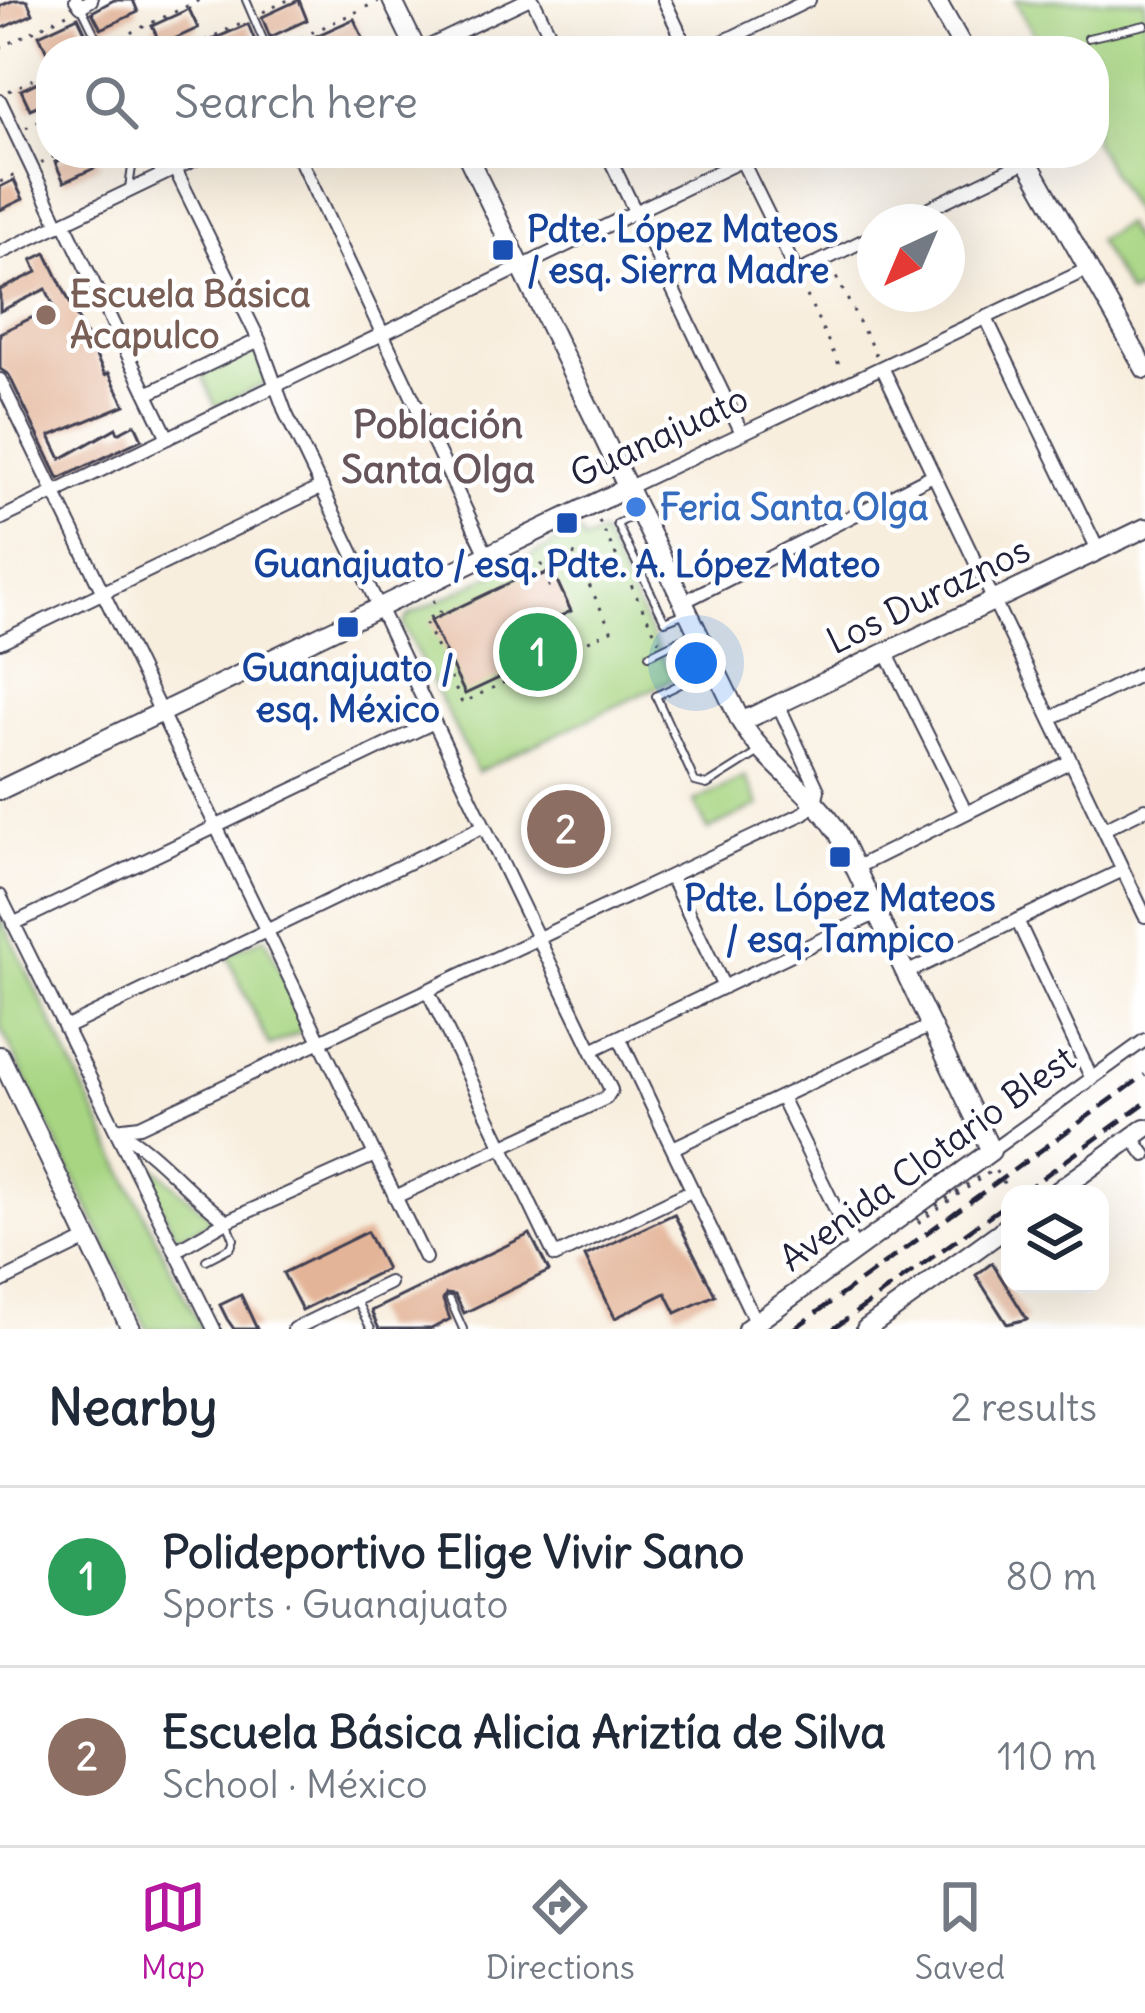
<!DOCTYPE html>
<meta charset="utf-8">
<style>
:root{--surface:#fff;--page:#f6f6f7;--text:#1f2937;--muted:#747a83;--line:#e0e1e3;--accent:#b5179e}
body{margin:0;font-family:Delius,sans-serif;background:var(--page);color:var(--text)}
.controls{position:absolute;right:36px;bottom:36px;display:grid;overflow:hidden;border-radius:24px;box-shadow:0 12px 48px #0002}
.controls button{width:108px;height:108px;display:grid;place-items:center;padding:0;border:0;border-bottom:3px solid var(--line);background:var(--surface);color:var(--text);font:60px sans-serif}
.compass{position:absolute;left:857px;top:204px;width:108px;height:108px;border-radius:50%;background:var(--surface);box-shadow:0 12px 48px #0002;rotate:224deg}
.you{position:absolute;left:696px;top:663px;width:42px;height:42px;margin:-30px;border:9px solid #fff;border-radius:50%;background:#1a73e8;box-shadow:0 0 0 18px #1a73e833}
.badge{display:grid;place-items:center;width:78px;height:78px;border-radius:50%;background:var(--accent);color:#fff;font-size:39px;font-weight:700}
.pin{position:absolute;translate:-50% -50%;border:6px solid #fff;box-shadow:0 3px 12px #0006}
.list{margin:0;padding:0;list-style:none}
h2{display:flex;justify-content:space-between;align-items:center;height:156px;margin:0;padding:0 48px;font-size:51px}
h2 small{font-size:39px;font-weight:400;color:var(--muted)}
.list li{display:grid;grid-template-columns:78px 1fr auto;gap:36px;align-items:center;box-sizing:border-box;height:180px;padding:0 48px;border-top:3px solid var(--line)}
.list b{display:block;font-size:45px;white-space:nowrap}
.list p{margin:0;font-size:39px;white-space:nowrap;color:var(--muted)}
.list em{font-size:39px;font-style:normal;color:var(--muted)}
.icon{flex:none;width:66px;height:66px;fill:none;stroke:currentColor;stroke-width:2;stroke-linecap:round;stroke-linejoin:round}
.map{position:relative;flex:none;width:1145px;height:1329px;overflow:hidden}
.search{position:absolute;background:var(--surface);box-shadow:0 12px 48px #0002;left:36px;right:36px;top:36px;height:132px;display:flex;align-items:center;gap:30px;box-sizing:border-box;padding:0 42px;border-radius:48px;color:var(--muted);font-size:45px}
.sheet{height:516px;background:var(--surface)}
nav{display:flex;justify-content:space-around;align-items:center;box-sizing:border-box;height:168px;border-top:3px solid var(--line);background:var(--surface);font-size:33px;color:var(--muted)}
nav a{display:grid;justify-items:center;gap:6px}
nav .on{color:var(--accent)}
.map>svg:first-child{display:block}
</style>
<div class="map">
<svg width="1145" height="1329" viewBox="0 0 1145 1329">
<rect width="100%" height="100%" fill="#fff"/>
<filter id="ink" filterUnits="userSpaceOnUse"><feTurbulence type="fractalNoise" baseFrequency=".00833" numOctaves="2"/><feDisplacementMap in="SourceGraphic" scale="24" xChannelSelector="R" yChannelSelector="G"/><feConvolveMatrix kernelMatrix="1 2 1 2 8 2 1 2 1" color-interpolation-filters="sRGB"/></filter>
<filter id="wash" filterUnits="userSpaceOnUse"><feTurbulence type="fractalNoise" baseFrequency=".004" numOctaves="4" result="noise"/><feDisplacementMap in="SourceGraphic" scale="48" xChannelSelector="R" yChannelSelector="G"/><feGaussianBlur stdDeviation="2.7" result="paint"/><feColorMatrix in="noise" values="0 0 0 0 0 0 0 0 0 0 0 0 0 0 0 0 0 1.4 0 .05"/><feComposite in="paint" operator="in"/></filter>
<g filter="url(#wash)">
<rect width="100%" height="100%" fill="#f8eede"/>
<path fill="#a7d582" stroke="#647c5e" stroke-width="3" d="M1015 0H1145V233L1094 142V51H1043Z
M1124 224 1145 260V286L1129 295 1097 240Z
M256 348 268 382 216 407 202 375Z
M579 532 584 541 601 533 673 679 477 772 403 625 408 616Z
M745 777 759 805 708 830 694 802Z
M0 915 177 1282 202 1329H147L0 1026Z
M265 937 307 1029 269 1046 227 955Z
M137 1152 214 1220 176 1238Z"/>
<g id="blocks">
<path fill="#e3b497" d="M14 0H27L33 14 0 29V6Z
M114 0H133L138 12 101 29 92 12Z
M299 0 307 20 270 37 262 17Z
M189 9 198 28 161 45 152 26Z
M78 17 87 36 48 54 39 35Z
M354 19 363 38 335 51H323L316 36Z
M248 24 256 43 238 51H215L211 40Z
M51 76V100L30 109 21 90Z
M76 153H96L101 165 64 182 55 162Z
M14 180 23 199 0 210V187Z
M46 253 105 375 109 373 125 405 50 436 61 459 116 428 118 433 135 424 142 439 59 479 9 375 0 369V333L54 307 46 289 0 311V290L37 272 32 260Z
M552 570 571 611 548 622 561 649 465 694 430 621 528 574 531 580Z
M674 1214 715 1295 676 1313 666 1293 615 1318 585 1256Z
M367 1232 386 1269 302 1310 283 1273Z
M530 1234 549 1271 464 1313 455 1295 446 1294 443 1300 450 1319 431 1329H379L371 1311Z
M992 1263 1027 1319 1007 1324 976 1275Z
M241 1295 257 1329H234L227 1319 220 1305Z"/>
</g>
</g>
<g filter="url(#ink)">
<use href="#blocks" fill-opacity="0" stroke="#424153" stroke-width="3"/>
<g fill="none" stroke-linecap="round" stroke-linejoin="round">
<defs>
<path id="lane" d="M246 0 268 51
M81 6 103 51
M1088 38 1145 25
M129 188 134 153
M636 514 617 524 665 621 683 614
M649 655 694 633
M711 669 656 696 695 782 707 785 761 751
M206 1260 231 1247 234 1239 227 1221
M450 1300 463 1329
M357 1302 371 1329"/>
<path id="street" d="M76 0 81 6 91 0
M533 0 558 51
M664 0 688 51
M419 51 526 0
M704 51 809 0
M0 101 59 225
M297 153 487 555
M607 153 742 433
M738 153 797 273 875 235
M175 169 259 340 286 414 611 1090 606 1098 395 1197
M64 222 168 438
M901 222 1027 161
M0 253 208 153
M986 318 1098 550
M882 367 1145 916
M0 380 425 1258
M147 394 259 340
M627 488 1088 269
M0 519 757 153
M683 602 933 475
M0 642 322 487
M886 652 966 813
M1051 718 1145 672
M1104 829 1145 809
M855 868 1071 761
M671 877 724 987
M0 896 214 1329
M1017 920 1092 1079
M13 924 434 722
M906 973 1123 870
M428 991 555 1256 693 1190
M65 1028 484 826
M619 1037 756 1323
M592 1050 877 913
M781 1097 856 1251
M115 1129 140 1126 804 813 815 803 818 790 778 704
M117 1130C158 1152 188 1194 227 1221
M1132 1137 1145 1155
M673 1148 932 1025
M991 1151 1145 1040
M175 1251 227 1221 375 1155
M0 1282 88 1239
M294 1329 389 1283"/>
<path id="secondary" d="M392 0 417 51
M936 0 965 51
M466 153 741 722C766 764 811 790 838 832L991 1151 747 1329
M1023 153 1145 369
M741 722 1145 528
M0 790 627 488
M0 1056 131 1329
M1054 1194 1145 1128
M866 1329 1010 1225"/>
</defs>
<use href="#lane" stroke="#424153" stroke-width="10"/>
<use href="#street" stroke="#424153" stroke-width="16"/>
<use href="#secondary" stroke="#424153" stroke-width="22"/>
<path stroke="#424153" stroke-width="3" stroke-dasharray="3 9" stroke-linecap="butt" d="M263 12 288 0
M109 43 200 0
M0 48 69 13
M279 48 379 1
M183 51 243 22
M9 91 51 71
M26 128 51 115
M41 163 61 153
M0 182 21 172
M831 267 876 355
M802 285 841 369
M599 521 659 641
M433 600 440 613 424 620 462 703 611 630 574 554 568 552 540 566 549 586 541 590"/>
<use href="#lane" stroke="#fff" stroke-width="6"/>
<use href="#street" stroke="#fff" stroke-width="12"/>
<use href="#secondary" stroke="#fff" stroke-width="18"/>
<path stroke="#22223b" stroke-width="4.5" stroke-dasharray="18 9" stroke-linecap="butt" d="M1020 1194 1145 1103
M794 1329 1145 1075
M833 1329 1010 1201"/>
<path stroke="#424153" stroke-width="3" stroke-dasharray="3 9" stroke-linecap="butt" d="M978 1177 916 1220 915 1225 994 1169 1012 1194"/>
</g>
</g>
<g fill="#1a4fb4" stroke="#fff" stroke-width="4.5">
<rect x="491" y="238" width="24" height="24" rx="6"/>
<rect x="555" y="511" width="24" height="24" rx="6"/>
<rect x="336" y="615" width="24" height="24" rx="6"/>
<rect x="828" y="845" width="24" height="24" rx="6"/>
</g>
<circle fill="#8d6e63" stroke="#fff" stroke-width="4.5" cx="46" cy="315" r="12"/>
<circle fill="#3f7fe0" stroke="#fff" stroke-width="4.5" cx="636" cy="507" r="12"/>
<g text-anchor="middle" stroke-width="9" stroke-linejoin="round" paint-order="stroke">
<g font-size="36" font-weight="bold" fill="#164399" stroke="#fff">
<text x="527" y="242" text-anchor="start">Pdte. López Mateos<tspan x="527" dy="41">/ esq. Sierra Madre</tspan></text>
<text x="567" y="577">Guanajuato / esq. Pdte. A. López Mateo</text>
<text x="348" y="681">Guanajuato /<tspan x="348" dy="41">esq. México</tspan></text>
<text x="840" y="911">Pdte. López Mateos<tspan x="840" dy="41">/ esq. Tampico</tspan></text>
</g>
<g font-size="36" font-weight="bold" fill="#785e54" stroke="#fff" text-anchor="start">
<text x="70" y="307">Escuela Básica<tspan x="70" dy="41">Acapulco</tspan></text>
</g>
<g font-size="36" fill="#22223b" stroke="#fff">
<text transform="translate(659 436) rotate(-25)" y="13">Guanajuato</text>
<text transform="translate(928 595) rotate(-26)" y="13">Los Duraznos</text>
<text transform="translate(927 1158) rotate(-36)" y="13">Avenida Clotario Blest</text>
</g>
<g font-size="36" font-weight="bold" fill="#366cbe" stroke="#fff" text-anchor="start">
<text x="660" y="520">Feria Santa Olga</text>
</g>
<g font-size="39" font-weight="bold" fill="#66555b" stroke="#fff">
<text x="438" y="438">Población<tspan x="438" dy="45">Santa Olga</tspan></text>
</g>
</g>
</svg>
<div class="controls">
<button><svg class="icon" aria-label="layers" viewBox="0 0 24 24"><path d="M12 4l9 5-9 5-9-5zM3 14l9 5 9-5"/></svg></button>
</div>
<svg class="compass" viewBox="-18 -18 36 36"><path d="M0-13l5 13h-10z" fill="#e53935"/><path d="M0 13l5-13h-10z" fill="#747a83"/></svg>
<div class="you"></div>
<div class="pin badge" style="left:538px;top:652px;background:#2e9e5b">1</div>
<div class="pin badge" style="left:566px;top:829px;background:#8d6e63">2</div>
<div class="search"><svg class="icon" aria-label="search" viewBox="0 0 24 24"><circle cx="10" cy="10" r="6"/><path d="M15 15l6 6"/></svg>Search here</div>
</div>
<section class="sheet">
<h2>Nearby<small>2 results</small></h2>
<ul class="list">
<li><span class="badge" style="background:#2e9e5b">1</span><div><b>Polideportivo Elige Vivir Sano</b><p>Sports · Guanajuato</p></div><em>80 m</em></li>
<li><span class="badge" style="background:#8d6e63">2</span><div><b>Escuela Básica Alicia Ariztía de Silva</b><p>School · México</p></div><em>110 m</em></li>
</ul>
</section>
<nav>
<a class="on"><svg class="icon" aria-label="map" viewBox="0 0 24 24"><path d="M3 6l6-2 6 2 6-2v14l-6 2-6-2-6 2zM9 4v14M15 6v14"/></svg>Map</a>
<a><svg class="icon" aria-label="directions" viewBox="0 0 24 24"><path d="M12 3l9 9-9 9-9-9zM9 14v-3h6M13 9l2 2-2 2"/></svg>Directions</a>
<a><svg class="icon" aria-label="saved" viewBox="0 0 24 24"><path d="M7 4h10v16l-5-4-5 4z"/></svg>Saved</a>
</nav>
